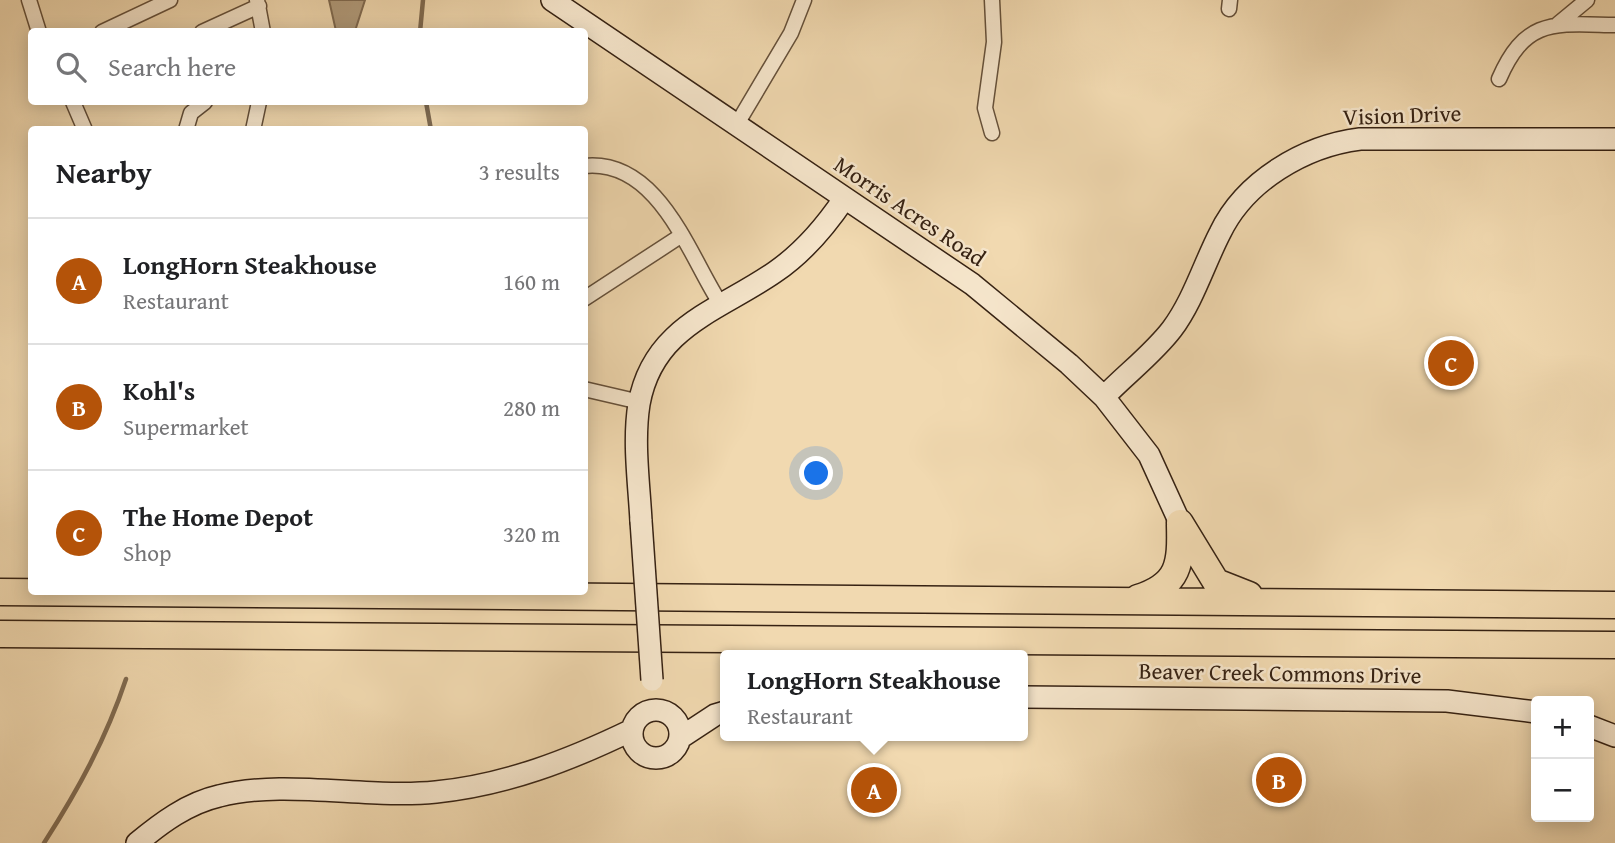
<!DOCTYPE html>
<meta charset="utf-8">
<style>
:root{--surface:#fff;--page:#f2f2f2;--text:#202124;--muted:#757577;--line:#e0e0e0;--accent:#b45309}
body{margin:0;font-family:"Gentium Book Plus",serif;background:var(--page);color:var(--text)}
.controls{position:absolute;right:21px;bottom:21px;display:grid;overflow:hidden;border-radius:7px;box-shadow:0 4px 18px #0003}
.controls button{width:63px;height:63px;display:grid;place-items:center;padding:0;border:0;border-bottom:2px solid var(--line);background:var(--surface);color:var(--text);font:35px sans-serif}
.you{position:absolute;left:817px;top:474px;width:24px;height:24px;margin:-18px;border:5px solid #fff;border-radius:50%;background:#1a73e8;box-shadow:0 0 0 10px #1a73e833}
.badge{display:grid;place-items:center;width:46px;height:46px;border-radius:50%;background:var(--accent);color:#fff;font-size:23px;font-weight:700}
.pin{position:absolute;translate:-50% -50%;border:4px solid #fff;box-shadow:0 2px 7px #0006}
.popup{position:absolute;left:720px;top:650px;width:308px;height:91px;box-sizing:border-box;display:grid;place-content:center;border-radius:7px;background:var(--surface);filter:drop-shadow(0 2px 5px #0005);font-size:23px;white-space:nowrap;color:var(--muted)}
.popup b{font-size:26px;color:var(--text)}
.popup::after{content:'';position:absolute;left:50%;top:100%;margin-left:-14px;border:14px solid transparent;border-top-color:var(--surface)}
.list{margin:0;padding:0;list-style:none}
h2{display:flex;justify-content:space-between;align-items:center;height:91px;margin:0;padding:0 28px;font-size:30px}
h2 small{font-size:23px;font-weight:400;color:var(--muted)}
.list li{display:grid;grid-template-columns:46px 1fr auto;gap:21px;align-items:center;box-sizing:border-box;height:126px;padding:0 28px;border-top:2px solid var(--line)}
.list b{display:block;font-size:26px;white-space:nowrap}
.list p{margin:0;font-size:23px;white-space:nowrap;color:var(--muted)}
.list em{font-size:23px;font-style:normal;color:var(--muted)}
.icon{flex:none;width:38px;height:38px;fill:none;stroke:currentColor;stroke-width:2;stroke-linecap:round;stroke-linejoin:round}
.map{position:relative;flex:none;width:1615px;height:843px;overflow:hidden}
.search{position:absolute;background:var(--surface);box-shadow:0 4px 18px #0003;left:28px;top:28px;width:560px;height:77px;display:flex;align-items:center;gap:18px;box-sizing:border-box;padding:0 24px;border-radius:7px;color:var(--muted);font-size:26px}
.panel{position:absolute;background:var(--surface);box-shadow:0 4px 18px #0003;left:28px;top:126px;width:560px;height:469px;border-radius:7px}
.map>svg:first-child{display:block}
</style>
<div class="map">
<svg width="1615" height="843" viewBox="0 0 1615 843">
<rect width="100%" height="100%" fill="#f1d9b0"/>
<filter id="stains"><feTurbulence type="fractalNoise" baseFrequency=".00286" numOctaves="4"/><feColorMatrix values="0 0 0 0 .2 0 0 0 0 .09 0 0 0 0 .02 0 0 0 .5 -.17"/></filter>
<radialGradient id="worn" r=".72"><stop offset=".6" stop-color="#630" stop-opacity="0"/><stop offset="1" stop-color="#630" stop-opacity=".3"/></radialGradient>
<path fill="#b19b7b" stroke="#806b51" stroke-width="2" d="M329 0H365L355 31H336Z"/>
<g fill="none" stroke-linecap="round" stroke-linejoin="round">
<path stroke="#806b51" stroke-width="4.5" d="M420 32 423 0
M426 102 431 130
M44 843C78 790 106 739 126 679"/>
<defs>
<path id="street" d="M29 0 39 32
M257 0 263 32
M992 0 994 42 985 108 992 133
M1229 9 1230 0
M1558 24 1587 0
M102 32 170 0
M202 32 259 6
M1499 79C1526 17 1555 24 1615 25
M73 102 85 130
M737 124 791 33 804 0
M186 130 191 113 205 102
M253 130 259 102
M584 166C658 158 689 255 720 303
M584 299 682 235
M584 389 640 402"/>
<path id="secondary" d="M552 0 972 284 1069 364 1104 397 1149 455 1180 523
M1104 397C1126 374 1153 354 1172 329 1193 301 1204 264 1220 233 1245 181 1304 146 1360 139H1615
M641 521C639 483 633 442 639 404 653 326 719 311 775 272 803 253 825 227 844 199
M1023 697 1447 701 1536 712
M632 734a24 24 0 1 1 48 0a24 24 0 1 1-48 0Z
M1589 726 1615 736
M680 738 715 715 725 712
M137 843C161 823 188 803 219 796 284 779 368 799 436 792 506 785 570 760 632 730"/>
<path id="highway" d="M1180 523 1216 582 1249 595
M0 592 1615 605
M1138 598C1180 585 1181 563 1180 525
M0 634 1615 645"/>
</defs>
<use href="#street" stroke="#65503a" stroke-width="17"/>
<use href="#secondary" stroke="#362213" stroke-width="24"/>
<use href="#highway" stroke="#362213" stroke-width="29"/>
<use href="#street" stroke="#f6e6cc" stroke-width="14"/>
<use href="#secondary" stroke="#f6e6cc" stroke-width="21"/>
<use href="#highway" stroke="#f1d9b0" stroke-width="26"/>
<defs>
<path id="secondary-bridge" d="M641 521 652 680"/>
</defs>
<use href="#secondary-bridge" stroke="#362213" stroke-width="24" stroke-linecap="butt"/>
<use href="#secondary-bridge" stroke="#f6e6cc" stroke-width="21"/>
</g>
<g text-anchor="middle" stroke-width="5" stroke-linejoin="round" paint-order="stroke">
<g font-size="23" fill="#362213" stroke="#f6e6cc">
<text transform="translate(1402 115) rotate(-2)" y="8">Vision Drive</text>
<text transform="translate(910 211) rotate(34)" y="8">Morris Acres Road</text>
<text transform="translate(1280 673) rotate(1)" y="8">Beaver Creek Commons Drive</text>
</g>
</g>
<rect width="100%" height="100%" filter="url(#stains)"/>
<rect width="100%" height="100%" fill="url(#worn)"/>
</svg>
<div class="controls">
<button>+</button>
<button>−</button>
</div>
<div class="you"></div>
<div class="pin badge" style="left:874px;top:790px">A</div>
<div class="popup"><b>LongHorn Steakhouse</b>Restaurant</div>
<div class="pin badge" style="left:1279px;top:780px">B</div>
<div class="pin badge" style="left:1451px;top:363px">C</div>
<div class="search"><svg class="icon" aria-label="search" viewBox="0 0 24 24"><circle cx="10" cy="10" r="6"/><path d="M15 15l6 6"/></svg>Search here</div>
<section class="panel">
<h2>Nearby<small>3 results</small></h2>
<ul class="list">
<li><span class="badge">A</span><div><b>LongHorn Steakhouse</b><p>Restaurant</p></div><em>160 m</em></li>
<li><span class="badge">B</span><div><b>Kohl's</b><p>Supermarket</p></div><em>280 m</em></li>
<li><span class="badge">C</span><div><b>The Home Depot</b><p>Shop</p></div><em>320 m</em></li>
</ul>
</section>
</div>
